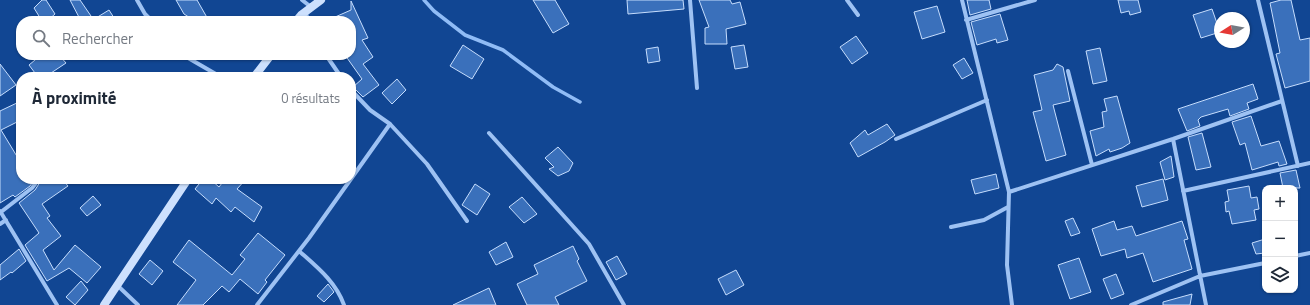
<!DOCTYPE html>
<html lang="fr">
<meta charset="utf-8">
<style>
:root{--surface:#fff;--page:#f2f2f3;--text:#1f2937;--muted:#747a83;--line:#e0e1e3}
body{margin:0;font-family:"Titillium Web",sans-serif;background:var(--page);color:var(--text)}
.controls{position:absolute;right:12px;bottom:12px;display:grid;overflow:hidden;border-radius:8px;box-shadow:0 1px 3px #0004}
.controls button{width:36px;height:36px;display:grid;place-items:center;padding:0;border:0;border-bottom:1px solid var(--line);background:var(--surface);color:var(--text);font:20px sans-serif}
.compass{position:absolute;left:1214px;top:12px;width:36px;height:36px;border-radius:50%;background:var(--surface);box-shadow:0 1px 3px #0004;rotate:259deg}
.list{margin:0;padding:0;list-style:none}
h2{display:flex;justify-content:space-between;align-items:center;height:52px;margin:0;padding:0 16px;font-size:17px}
h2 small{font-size:13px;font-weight:400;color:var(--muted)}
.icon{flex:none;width:22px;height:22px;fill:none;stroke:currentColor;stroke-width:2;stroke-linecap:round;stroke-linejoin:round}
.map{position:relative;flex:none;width:1310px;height:305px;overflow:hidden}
.search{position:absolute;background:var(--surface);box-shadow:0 1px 3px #0004;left:16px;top:16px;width:340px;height:44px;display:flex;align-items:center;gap:10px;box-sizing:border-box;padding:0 14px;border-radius:16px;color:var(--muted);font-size:15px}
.panel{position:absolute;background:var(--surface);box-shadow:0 1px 3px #0004;left:16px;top:72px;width:340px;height:112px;border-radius:16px}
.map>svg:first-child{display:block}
</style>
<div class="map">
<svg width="1310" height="305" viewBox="0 0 1310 305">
<rect width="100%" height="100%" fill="#114693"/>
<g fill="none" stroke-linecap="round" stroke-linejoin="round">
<path stroke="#90bcf6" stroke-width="3.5" d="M424 0 434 11 465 35 503 50 553 87 580 102"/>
</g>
<path fill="#3a70bb" stroke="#c6ddfd" d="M42 0H46L55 14 47 21H42L34 8Z
M70 0H80L91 16 81 21Z
M176 0H197L209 21H195L184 14Z
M533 0H555L569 24 553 33Z
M627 0H683L684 9 628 14Z
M699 0H730L732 4 740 2 746 24 726 29 727 44H705V28L709 27Z
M967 0H989L991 9 970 15Z
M1118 0H1138L1141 12 1130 15 1129 11 1121 13Z
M1281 0H1291L1300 40 1310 38V81L1285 88 1276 54 1280 53 1270 3Z
M351 1 368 38 362 40 373 57 363 64 379 85 363 97 353 87 362 79 345 55H351V21H326L351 10Z
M937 6 945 32 922 39 914 12Z
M1212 9 1220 32 1201 38 1193 15Z
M109 10 116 21H91Z
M1000 14 1008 40 997 43 996 39 977 45 971 22Z
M856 36 868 53 852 64 840 47Z
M463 45 484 59 472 79 450 66Z
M744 45 748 67 735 69 731 47Z
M658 47 660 61 648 63 646 49Z
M1100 48 1107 81 1093 84 1086 51Z
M41 55H59L66 63 45 77H38L29 65Z
M964 58 973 73 962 79 953 65Z
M0 64 16 85 0 96Z
M1057 64 1063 67 1070 101 1053 105 1066 155 1046 161 1033 112 1042 110 1034 75 1053 70Z
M397 79 406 90 392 104 382 93Z
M1253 84 1258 99 1247 103 1249 109 1230 116 1228 109 1201 117 1198 120 1200 126 1187 131 1178 109Z
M1117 96 1130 143 1122 148 1110 152 1109 149 1096 156 1090 131 1104 127 1102 112 1107 111 1104 99Z
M21 101V120L1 130 21 163V179H35L30 186 15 197 13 195 0 203V111Z
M1251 116 1261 146 1279 141 1287 164 1279 166 1278 162 1252 170 1245 143 1240 145 1232 122Z
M887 124 895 135 885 142 858 157 850 143 865 130 868 135Z
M1202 133 1211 167 1196 170 1188 137Z
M558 147 573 163 569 171 558 176 549 169 554 167 545 158Z
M1171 156 1174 177 1165 180 1160 162Z
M1296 170 1300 188H1283L1280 173Z
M996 174 999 188 975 194 971 180Z
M42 179H62L68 186 42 204 50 216 47 218 61 236 43 250 54 270 75 245 101 267 87 283 69 268 47 281 25 245 39 233 19 203 35 190Z
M203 179H210L219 187 225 179H246L237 189 262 207 254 222 235 207 231 212 216 198 212 204 195 189Z
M1163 179 1168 200 1142 207 1136 186Z
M475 184 490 194 477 215 462 205Z
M1249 186 1251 198 1257 197 1259 209 1254 210 1256 220 1232 224 1229 211 1226 212 1225 202 1229 201 1227 190Z
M93 196 101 205 87 216 80 208Z
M522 197 537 214 524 223 509 207Z
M1073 218 1080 233 1071 236 1065 221Z
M1114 221 1117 230 1132 226 1136 236 1182 221 1188 239 1184 240 1192 269 1153 282 1143 253 1127 258 1125 249 1101 256 1092 229Z
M258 233 285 255 265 280 267 282 258 294 240 279 229 292 222 286 203 305H177L196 280 173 262 189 240 232 275 245 259 240 255Z
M1265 239V253L1256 254 1252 243Z
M506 242 513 257 496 265 489 252Z
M573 246 579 259 577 261 587 281 555 297 559 305H527L517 284 538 274 534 265Z
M19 249 26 261 12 273 11 272 0 280V265Z
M617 256 627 274 616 280 606 262Z
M1079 258 1091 292 1070 299 1058 265Z
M150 260 163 271 152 285 139 274Z
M736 270 744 285 726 295 718 279Z
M1116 274 1124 294 1111 299 1103 279Z
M81 281 88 290 75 305 66 297Z
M328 284 334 292 324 302 317 296Z
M489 288 496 305H453Z
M1192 294 1190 305H1163V302Z"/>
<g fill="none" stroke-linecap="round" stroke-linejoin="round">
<path stroke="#9ec2f3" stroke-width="4" d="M137 0 145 14 152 21
M302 0 311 7
M690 0 697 88
M847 0 858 15
M962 0 1009 192 1007 265 1012 305
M1258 0 1298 166
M305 12 309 21
M966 20 1035 0
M183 55 221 77
M326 55 341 77
M1068 71 1092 165
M351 90 370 110 390 124 427 164 467 221
M489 133 589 244 624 305
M896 139 987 100
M1173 139 1206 305
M1183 191 1310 163
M1009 192 1173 139 1282 101
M0 211 57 305
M1 212 32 188 39 179
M0 224 6 220
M951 227 984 220 1008 207
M299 251C317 267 336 282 344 305
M1295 256 1310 253
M118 286 138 305
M257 305 309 238 390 124
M1131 305 1200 276 1265 263"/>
<path stroke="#cde0fd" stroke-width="8" d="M296 21 301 15 321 0
M254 77 271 55
M104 305 188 179"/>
</g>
</svg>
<div class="controls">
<button>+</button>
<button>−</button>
<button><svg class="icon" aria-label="layers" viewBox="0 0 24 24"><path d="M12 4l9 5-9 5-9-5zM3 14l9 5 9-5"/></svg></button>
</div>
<svg class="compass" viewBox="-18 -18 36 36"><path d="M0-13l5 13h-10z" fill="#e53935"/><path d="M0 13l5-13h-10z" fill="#747a83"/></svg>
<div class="search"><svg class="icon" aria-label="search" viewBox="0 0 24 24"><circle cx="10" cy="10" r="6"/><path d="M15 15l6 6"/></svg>Rechercher</div>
<section class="panel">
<h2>À proximité<small>0 résultats</small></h2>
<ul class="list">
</ul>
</section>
</div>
